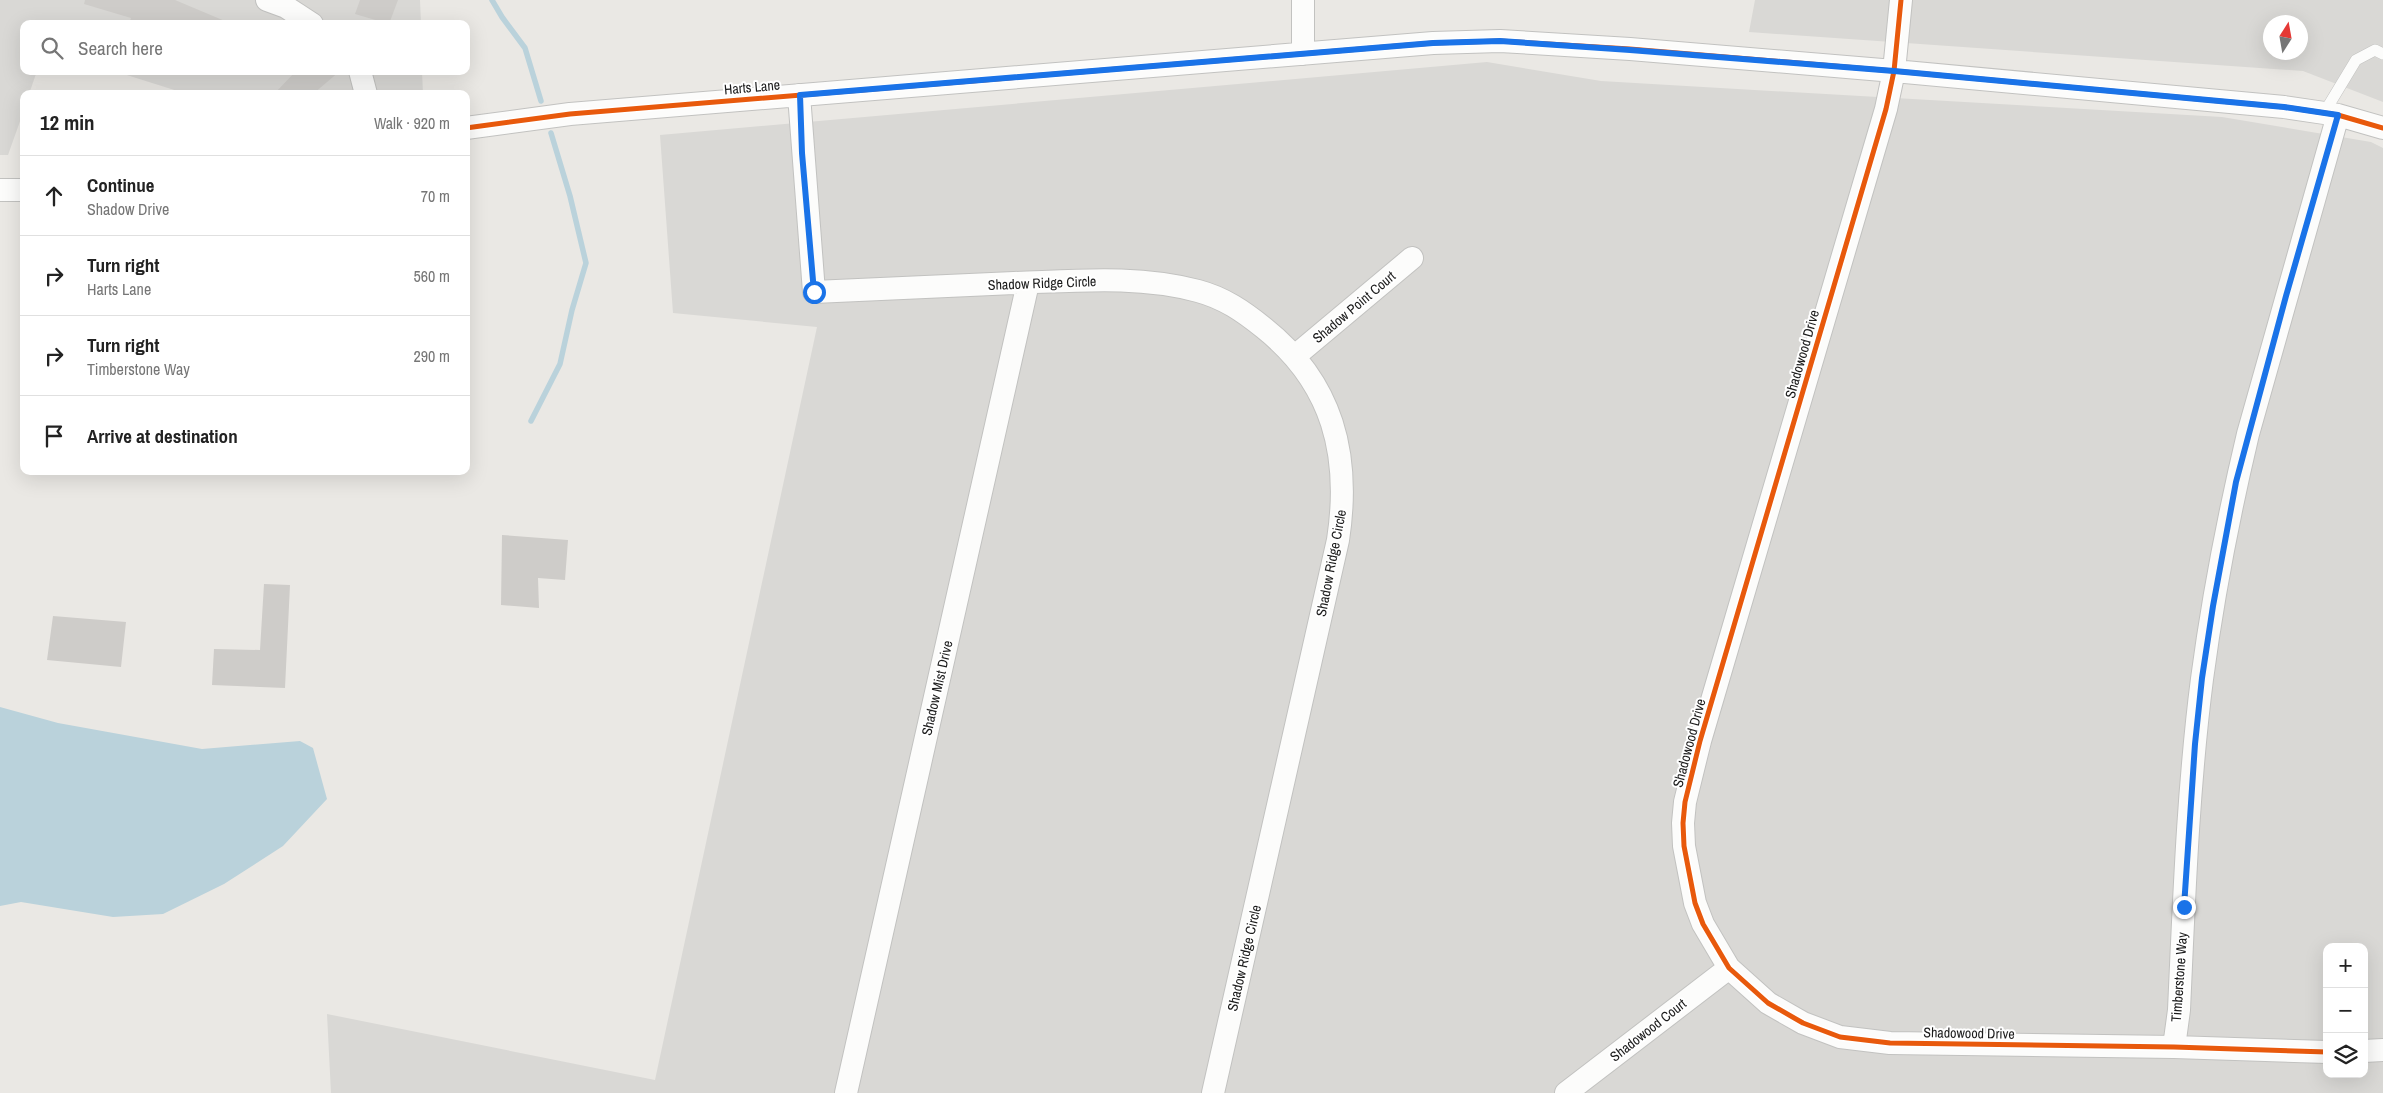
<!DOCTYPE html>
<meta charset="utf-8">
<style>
:root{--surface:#fff;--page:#f2f2f2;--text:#222;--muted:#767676;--line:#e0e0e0}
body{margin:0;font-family:"Archivo Narrow",sans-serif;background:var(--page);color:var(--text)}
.controls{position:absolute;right:15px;bottom:15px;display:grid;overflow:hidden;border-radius:10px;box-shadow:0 5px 20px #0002}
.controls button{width:45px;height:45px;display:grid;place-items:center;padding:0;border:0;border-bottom:1px solid var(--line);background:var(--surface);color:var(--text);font:25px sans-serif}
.compass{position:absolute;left:2263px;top:15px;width:45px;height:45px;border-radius:50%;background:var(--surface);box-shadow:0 5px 20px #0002;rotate:11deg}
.stop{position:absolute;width:15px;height:15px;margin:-11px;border:4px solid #1a73e8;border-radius:50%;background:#fff}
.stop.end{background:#1a73e8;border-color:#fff;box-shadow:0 1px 5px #0008}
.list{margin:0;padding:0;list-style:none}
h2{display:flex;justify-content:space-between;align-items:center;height:65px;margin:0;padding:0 20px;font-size:21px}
h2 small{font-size:16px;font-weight:400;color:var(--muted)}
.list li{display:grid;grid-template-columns:32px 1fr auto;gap:15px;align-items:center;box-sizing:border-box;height:80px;padding:0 20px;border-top:1px solid var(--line)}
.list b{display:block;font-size:19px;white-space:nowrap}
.list p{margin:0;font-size:16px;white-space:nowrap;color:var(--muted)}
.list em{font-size:16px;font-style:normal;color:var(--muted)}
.icon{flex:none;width:28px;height:28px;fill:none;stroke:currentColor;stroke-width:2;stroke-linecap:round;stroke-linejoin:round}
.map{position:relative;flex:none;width:2383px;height:1093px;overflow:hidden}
.search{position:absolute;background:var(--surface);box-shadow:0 5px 20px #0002;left:20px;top:20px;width:450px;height:55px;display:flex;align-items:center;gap:12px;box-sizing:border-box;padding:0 18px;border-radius:10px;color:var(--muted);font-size:19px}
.panel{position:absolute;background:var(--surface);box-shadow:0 5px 20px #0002;left:20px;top:90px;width:450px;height:385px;border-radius:10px}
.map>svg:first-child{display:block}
</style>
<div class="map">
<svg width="2383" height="1093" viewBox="0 0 2383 1093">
<rect width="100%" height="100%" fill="#eae8e4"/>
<path fill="#d9d8d5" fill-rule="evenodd" d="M0 0H420L421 24H24V71H37L29 94H24V110L8 155H0Z
M1755 0H2383V102L2303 71 1749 32ZM2270 22H2300V52H2270Z
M1487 62 1601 81 2222 117 2371 142 2383 148V1093H331L327 1014 655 1080 817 327 673 313 660 135ZM2327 947H2364V1074H2327Z
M114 71H422L423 94H187Z"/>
<path fill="#bad2db" d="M0 707 58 723 202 749 300 741 313 748 327 799 283 846 224 884 163 914 113 917 21 902 0 906Z"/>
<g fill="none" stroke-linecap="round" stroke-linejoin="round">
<path stroke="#bad2db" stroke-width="5.5" d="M492 0 502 17 525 48 541 101
M531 421 560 364 572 310 586 263 570 196 551 133"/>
</g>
<path fill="#ceccc9" d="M85 0H175L232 24H129L131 18 84 4Z
M360 0H398L389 24 355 14Z
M296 71H340L313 94H274Z
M502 535 568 540 565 580 538 578 539 608 501 605Z
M264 584 290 585 285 688 212 685 214 649 260 650Z
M53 616 126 622 121 667 47 660Z"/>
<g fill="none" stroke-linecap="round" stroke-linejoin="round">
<defs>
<path id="service" d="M2324 113 2356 60 2375 50 2383 54"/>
<path id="minor" d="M267 0 286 7 312 24
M1901 0 1894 71 1886 109 1700 741 1685 802 1683 823 1684 846 1695 903 1703 924 1729 968 1768 1003 1803 1023 1840 1037 1890 1043 2174 1047 2327 1052
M1303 54V0
M360 71 366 94
M799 95 814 292C881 289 947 286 1014 283 1076 281 1138 275 1198 291 1224 298 1243 311 1264 328 1333 383 1351 455 1338 540L1213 1093
M466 128 570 114 1433 43 1500 41 1630 49 1894 71 2284 107 2338 115 2383 128
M0 190H24
M1295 356 1412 258
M2174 1047 2179 1010C2184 900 2188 788 2202 679 2213 596 2229 514 2248 434L2338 115
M2364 1051 2383 1050
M846 1093 1028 283
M1566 1093 1729 968"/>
</defs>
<use href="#service" stroke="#c2c2c0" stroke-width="12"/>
<use href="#minor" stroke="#c2c2c0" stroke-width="24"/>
<use href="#service" stroke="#fcfcfb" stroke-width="11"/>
<use href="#minor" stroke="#fcfcfb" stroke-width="22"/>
<defs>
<path id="cycleway" d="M1901 0 1894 71 1886 109 1700 741 1685 802 1683 823 1684 846 1695 903 1703 924 1729 968 1768 1003 1803 1023 1840 1037 1890 1043 2174 1047 2327 1052
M466 128 570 114 1433 43 1500 41 1630 49 1894 71 2284 107 2338 115 2383 128"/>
</defs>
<use href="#cycleway" stroke="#fff" stroke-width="8"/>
<use href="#cycleway" stroke="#e8590c" stroke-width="5"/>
</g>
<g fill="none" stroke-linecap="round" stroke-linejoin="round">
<path stroke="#1a73e8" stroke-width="6" d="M814 292 802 153 800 95 1433 43 1500 41 1630 50 1894 71 2284 107 2338 115 2286 296 2236 482 2213 606 2202 678 2195 744 2184 907"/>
</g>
<g text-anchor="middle" stroke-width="4" stroke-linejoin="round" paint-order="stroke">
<g font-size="14" fill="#1b1b1b" stroke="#fff">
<text transform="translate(752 87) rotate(-5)" y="5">Harts Lane</text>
<text transform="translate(1042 283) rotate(-2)" y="5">Shadow Ridge Circle</text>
<text transform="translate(1354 307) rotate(-40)" y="5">Shadow Point Court</text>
<text transform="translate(1802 354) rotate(-74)" y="5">Shadowood Drive</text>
<text transform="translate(1331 563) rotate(-79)" y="5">Shadow Ridge Circle</text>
<text transform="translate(937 688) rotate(-77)" y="5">Shadow Mist Drive</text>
<text transform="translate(1689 743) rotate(-75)" y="5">Shadowood Drive</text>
<text transform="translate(1244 958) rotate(-77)" y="5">Shadow Ridge Circle</text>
<text transform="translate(2179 977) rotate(-86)" y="5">Timberstone Way</text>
<text transform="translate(1648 1030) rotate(-38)" y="5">Shadowood Court</text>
<text transform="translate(1969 1033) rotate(1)" y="5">Shadowood Drive</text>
</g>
</g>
</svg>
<div class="controls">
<button>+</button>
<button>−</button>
<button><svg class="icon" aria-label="layers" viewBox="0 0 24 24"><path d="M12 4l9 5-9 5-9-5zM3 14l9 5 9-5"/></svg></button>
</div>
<svg class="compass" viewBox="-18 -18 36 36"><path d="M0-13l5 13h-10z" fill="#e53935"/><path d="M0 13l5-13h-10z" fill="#767676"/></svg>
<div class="stop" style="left:814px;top:292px"></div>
<div class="stop end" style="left:2184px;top:907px"></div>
<div class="search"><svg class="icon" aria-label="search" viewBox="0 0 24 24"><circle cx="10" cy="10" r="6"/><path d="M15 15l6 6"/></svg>Search here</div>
<section class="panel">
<h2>12 min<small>Walk · 920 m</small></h2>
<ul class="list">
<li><svg class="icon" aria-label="ahead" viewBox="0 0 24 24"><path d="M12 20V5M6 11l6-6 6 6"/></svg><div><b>Continue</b><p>Shadow Drive</p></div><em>70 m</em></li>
<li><svg class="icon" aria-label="right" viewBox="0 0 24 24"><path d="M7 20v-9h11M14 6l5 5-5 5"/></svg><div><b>Turn right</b><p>Harts Lane</p></div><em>560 m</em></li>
<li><svg class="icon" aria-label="right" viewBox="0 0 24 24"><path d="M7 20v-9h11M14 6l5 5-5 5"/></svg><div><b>Turn right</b><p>Timberstone Way</p></div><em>290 m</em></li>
<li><svg class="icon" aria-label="arrive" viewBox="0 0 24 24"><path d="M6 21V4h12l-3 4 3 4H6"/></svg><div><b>Arrive at destination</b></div></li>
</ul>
</section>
</div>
